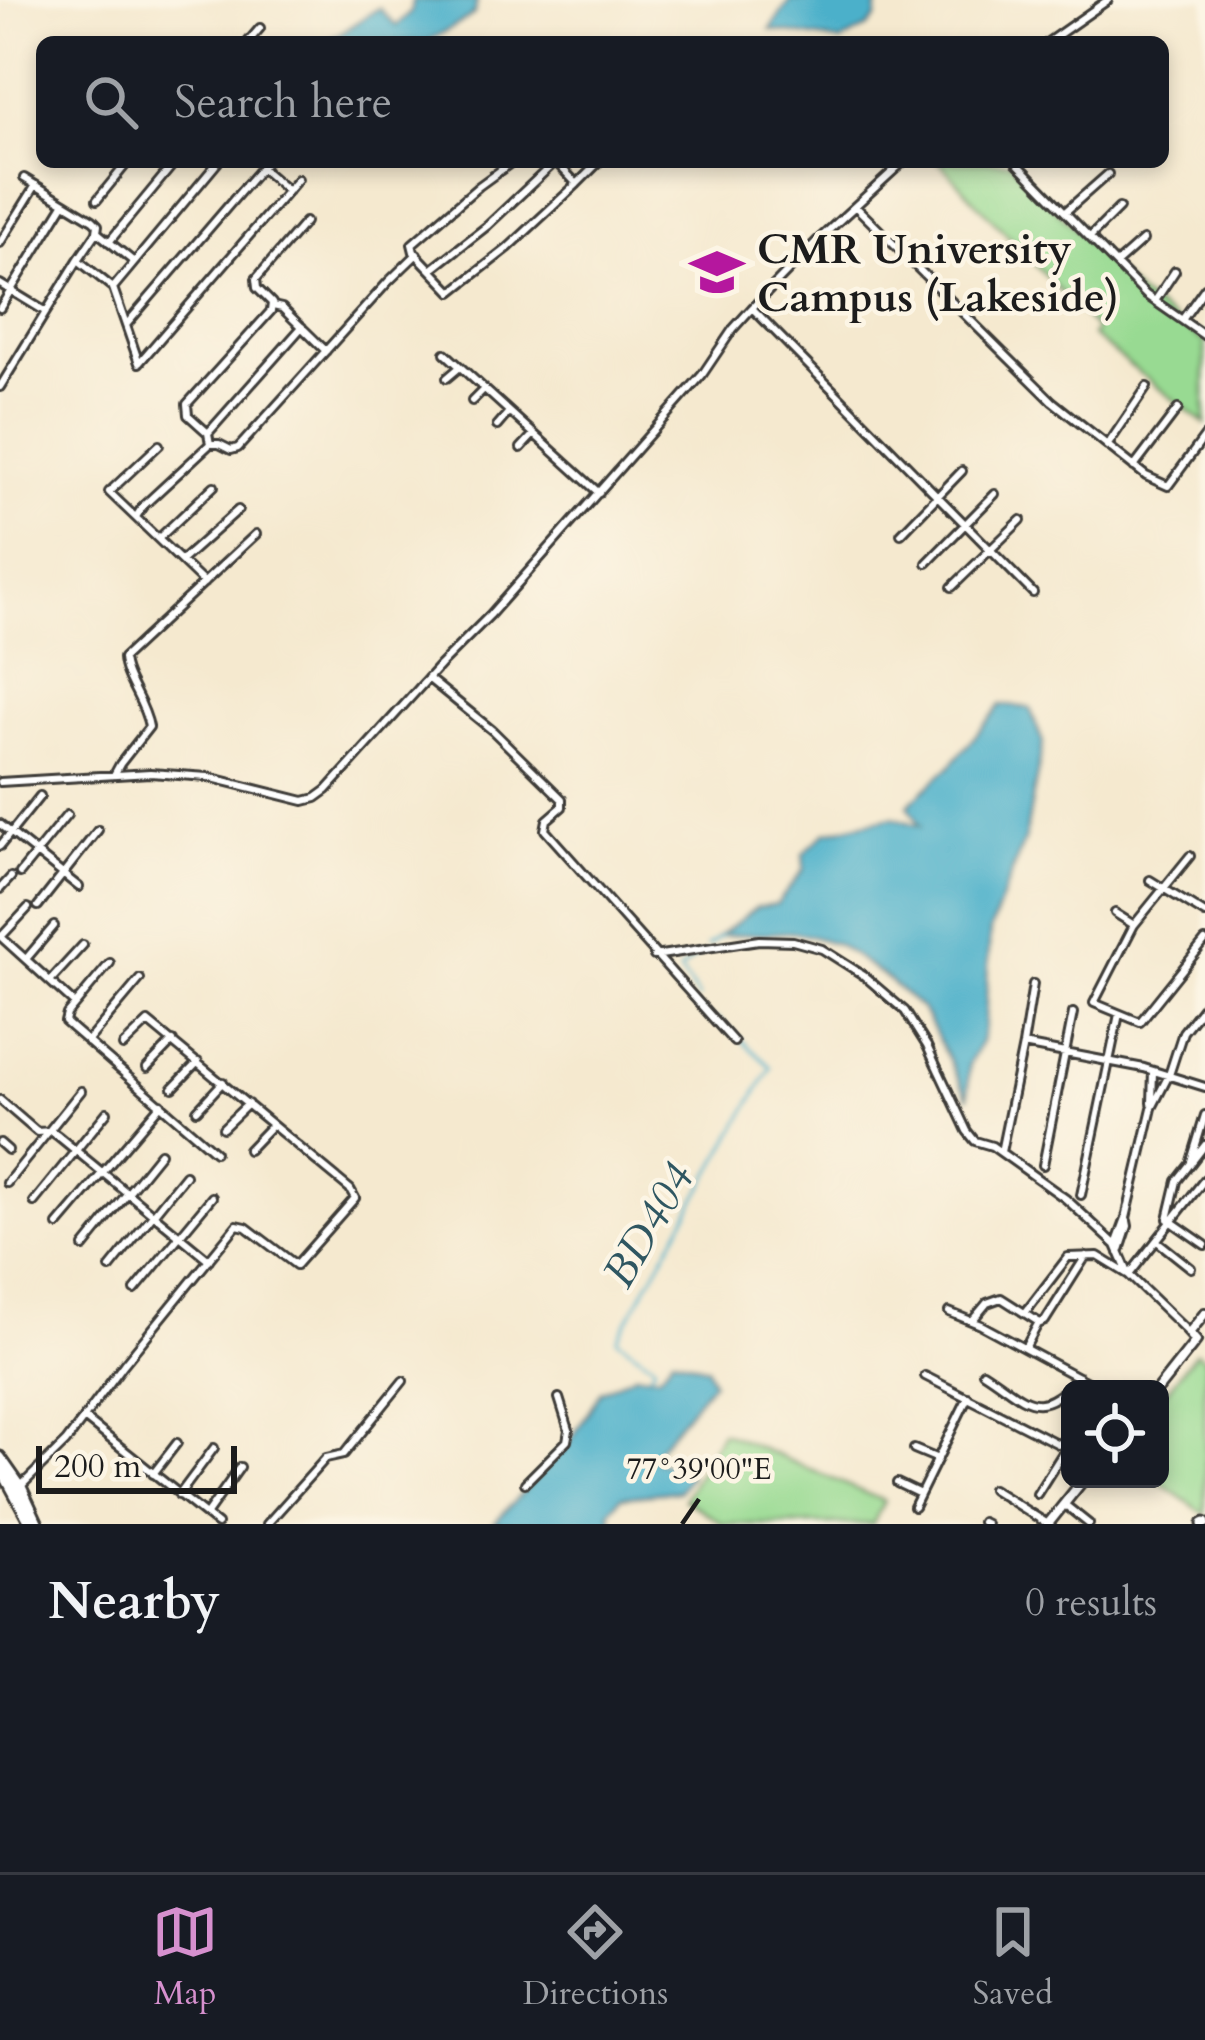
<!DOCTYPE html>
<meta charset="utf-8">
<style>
:root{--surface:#171b24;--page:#20242c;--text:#f1f3f6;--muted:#9ea1a6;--line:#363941;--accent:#d690ce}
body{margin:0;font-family:Cardo,serif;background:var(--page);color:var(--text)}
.controls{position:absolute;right:36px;bottom:36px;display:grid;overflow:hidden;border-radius:18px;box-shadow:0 6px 18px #0003}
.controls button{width:108px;height:108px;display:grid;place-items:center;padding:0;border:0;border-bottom:3px solid var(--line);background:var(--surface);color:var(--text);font:60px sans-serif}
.scale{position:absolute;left:36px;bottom:30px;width:201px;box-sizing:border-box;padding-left:12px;border:6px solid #1c1c1c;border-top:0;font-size:33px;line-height:42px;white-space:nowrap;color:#1c1c1c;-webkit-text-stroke:9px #fcf5e5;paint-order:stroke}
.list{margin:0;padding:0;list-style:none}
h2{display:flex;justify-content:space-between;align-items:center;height:156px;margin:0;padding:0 48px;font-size:51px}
h2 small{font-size:39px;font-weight:400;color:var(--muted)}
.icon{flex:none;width:66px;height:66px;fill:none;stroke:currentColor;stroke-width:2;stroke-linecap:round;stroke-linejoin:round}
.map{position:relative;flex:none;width:1205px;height:1524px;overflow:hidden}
.search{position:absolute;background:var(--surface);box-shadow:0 6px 18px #0003;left:36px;right:36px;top:36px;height:132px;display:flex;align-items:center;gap:30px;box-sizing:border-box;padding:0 42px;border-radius:18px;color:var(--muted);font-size:45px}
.sheet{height:348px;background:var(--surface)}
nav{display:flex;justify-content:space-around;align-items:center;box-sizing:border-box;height:168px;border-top:3px solid var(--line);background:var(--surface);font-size:33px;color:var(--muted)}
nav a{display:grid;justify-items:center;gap:6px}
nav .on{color:var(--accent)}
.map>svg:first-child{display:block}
</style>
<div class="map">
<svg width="1205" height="1524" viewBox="0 0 1205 1524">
<rect width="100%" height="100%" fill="#fcf5e5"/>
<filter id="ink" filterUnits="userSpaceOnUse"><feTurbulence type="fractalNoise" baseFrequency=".00833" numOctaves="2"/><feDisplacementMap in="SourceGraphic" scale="24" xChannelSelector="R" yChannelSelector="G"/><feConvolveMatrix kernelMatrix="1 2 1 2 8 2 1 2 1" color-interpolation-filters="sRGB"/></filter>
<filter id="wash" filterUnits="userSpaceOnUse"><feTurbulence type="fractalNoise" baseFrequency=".004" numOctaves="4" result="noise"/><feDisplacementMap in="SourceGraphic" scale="48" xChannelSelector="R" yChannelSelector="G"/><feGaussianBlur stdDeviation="2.7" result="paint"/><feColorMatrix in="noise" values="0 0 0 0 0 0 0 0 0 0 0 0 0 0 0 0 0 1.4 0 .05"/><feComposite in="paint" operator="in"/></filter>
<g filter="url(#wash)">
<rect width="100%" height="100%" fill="#f5e9cf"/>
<path fill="#98da92" stroke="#5a7b57" stroke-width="3" d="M939 162H1010L1138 294 1205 342V424L1092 336 1096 330Z
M1196 1352 1205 1359V1514L1155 1479H1160V1399Z
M721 1432 739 1439 884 1501 873 1524H723L684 1499Z"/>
<path fill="#4bb0ca" stroke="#346673" stroke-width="3" d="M413 0H477L475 13 468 19 426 42H330L329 40 379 8 396 26 411 12Z
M790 0H878L876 19 867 28 841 42 770 30Z
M1001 705 1030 708 1043 743 1025 838 990 930 985 1023 981 1042 969 1064 968 1098 923 1010 886 978 837 944 795 932 719 936 757 907 777 904 804 869 803 854 826 832 859 824 893 817 920 826 908 805 950 766Z
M673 1357 707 1367 712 1382 650 1458 690 1475 679 1491 621 1497 610 1511 613 1524H493L569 1443 601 1391 635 1374 659 1375Z"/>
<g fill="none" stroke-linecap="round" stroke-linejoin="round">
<path stroke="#4bb0ca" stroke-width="3" d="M707 946 722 935
M698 955 680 971 699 998
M650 1373 655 1365 617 1339 771 1067 717 1018"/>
</g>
</g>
<g filter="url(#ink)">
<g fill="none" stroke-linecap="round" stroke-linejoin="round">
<defs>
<path id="minor" d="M248 42 260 28
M1048 42 1108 0
M512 162 479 186 412 244 414 252 452 292 508 248 577 184 556 162
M1016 162 1146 295 1205 336
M261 168 288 191
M24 178 93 220 98 225 97 232 134 262
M577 184 599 162
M97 200 128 162
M856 207 1052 401 1146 476 1168 486 1205 436
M1065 212 1108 174
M1090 237 1119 208
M109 242 175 162
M0 243 36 185
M78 260 113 288 139 363 298 179
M1116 264 1143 240
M431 270 487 226 555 162
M0 284 46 312
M113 288 218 162
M1155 301 1175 271
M273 306 282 308 326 351
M0 308 64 204
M753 309 1033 593
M1182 320 1205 288
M126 325 266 162
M445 353 599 493
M447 378 460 367
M0 387 78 260 97 232
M472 401 484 389
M497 426 509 412
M209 432 302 327
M210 444H219L231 450 238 448 388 282 417 254
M210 444 208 433 188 415 187 404 271 311 272 303 257 288 256 279 305 222
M159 445 109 492 204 583
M1107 446 1147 387
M521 448 533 435
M1134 467 1178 409
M136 517 143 506 210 444
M901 534 962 471
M158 539 214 486
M181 561 238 510
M927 563 995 494
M952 587 1021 520
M428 678 493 731 562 799V807L547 820 545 830 734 1042
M114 775 120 764 149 727C145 702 124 679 123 658L256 534
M0 782 150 773 208 777 304 801 316 798 327 790 440 665 490 615 702 375 733 329 752 308 817 241 903 162
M0 824 79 887
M0 846 40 796
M1190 856 1134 925 1094 1003 1140 1022 1205 941
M20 873 67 815
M1150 880 1205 914
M0 889 11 877
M38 906 98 830
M1115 913 1134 925
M0 936 75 1004
M1 937 28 908
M654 956 759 940 793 941 822 949 863 975 905 1011 927 1046 967 1131 975 1141 992 1146 1066 1199 1116 1245 1129 1275
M26 959 54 926
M110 963 67 1014 65 1022 215 1152
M50 981 83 945
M87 1042 140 979
M1023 1045 1144 1068 1205 1087
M147 1068 173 1041
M173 1088 198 1062
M0 1100 37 1132 51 1131 58 1136 209 1260
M1152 1103 1153 1071
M197 1110 223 1082
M223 1128 248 1104
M0 1143 8 1150
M248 1150 272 1125
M1001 1152 1023 1045 1033 984
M1191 1161 1205 1115
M1043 1165 1073 1013
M7 1183 81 1091
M1081 1195 1119 1014
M34 1202 107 1112
M1168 1219 1177 1181 1205 1145
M1172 1222 1205 1245
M58 1225 161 1104
M1157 1241 1191 1268
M1116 1245 1126 1218 1152 1108 1169 1075 1183 1032 1205 1004
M84 1247 160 1153
M1119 1253 1128 1226 1127 1221
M110 1268 185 1175
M1129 1275 1205 1179
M135 1290 212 1197
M949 1312 981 1325 1100 1389
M1025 1313 1068 1257 1098 1256 1129 1275 1189 1333
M972 1321 987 1303 1001 1298 1040 1323
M1025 1348 1038 1324 1045 1321 1086 1256
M983 1372C1027 1400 1035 1423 1079 1377
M925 1376 1070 1450
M84 1418 217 1524
M914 1449 938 1459
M153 1474 177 1443
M525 1483 567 1441 569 1430 559 1398
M897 1483 920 1494
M19 1488 66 1442 124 1364 237 1225 246 1227 296 1265 355 1198 350 1189 148 1022 123 1046
M992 1489 1048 1524
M1037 1494 1066 1448
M179 1495 214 1448
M1064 1504 1089 1524
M914 1507 968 1397
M206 1515 240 1467
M982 1522 986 1524
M267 1524 326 1458 344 1454 403 1381"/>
<path id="tertiary" d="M1158 1389 1196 1341 1189 1333 1205 1313
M1048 1524 1084 1479"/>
<path id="primary" d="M0 1457 21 1487 38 1524
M0 1467 31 1524
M1203 1524 1205 1523"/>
</defs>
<use href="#minor" stroke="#3d3b37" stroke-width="12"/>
<use href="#tertiary" stroke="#3d3b37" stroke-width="14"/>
<use href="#primary" stroke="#3d3b37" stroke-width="15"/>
<use href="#minor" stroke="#fff" stroke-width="6"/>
<use href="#tertiary" stroke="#fff" stroke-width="8"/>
<use href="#primary" stroke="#fff" stroke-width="9"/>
</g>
</g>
<path fill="none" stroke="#1c1c1c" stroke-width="4.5" d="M682 1524 699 1499"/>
<defs>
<symbol id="university-bare" viewBox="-9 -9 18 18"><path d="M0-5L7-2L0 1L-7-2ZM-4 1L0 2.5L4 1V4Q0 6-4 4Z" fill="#b5179e" stroke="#fcf5e5" stroke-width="2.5" paint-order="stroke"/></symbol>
</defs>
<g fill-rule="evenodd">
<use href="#university-bare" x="679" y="234" width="76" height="76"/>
</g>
<g text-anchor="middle" stroke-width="9" stroke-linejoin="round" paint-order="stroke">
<g font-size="42" font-weight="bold" fill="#1c1c1c" stroke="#fcf5e5" text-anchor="start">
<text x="757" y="263">CMR University<tspan x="757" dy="48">Campus (Lakeside)</tspan></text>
</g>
<g font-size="45" font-style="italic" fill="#2f5762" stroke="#fcf5e5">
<text transform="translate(647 1225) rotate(-60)" y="16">BD404</text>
</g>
</g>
<g font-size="30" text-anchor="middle" fill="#1c1c1c" stroke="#fcf5e5" stroke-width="9" stroke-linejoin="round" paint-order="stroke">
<text x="699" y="1479">77°39'00"E</text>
</g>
</svg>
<div class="controls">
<button><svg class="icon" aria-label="locate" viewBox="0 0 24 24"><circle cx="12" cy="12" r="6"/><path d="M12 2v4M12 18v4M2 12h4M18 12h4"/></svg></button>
</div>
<div class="scale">200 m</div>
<div class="search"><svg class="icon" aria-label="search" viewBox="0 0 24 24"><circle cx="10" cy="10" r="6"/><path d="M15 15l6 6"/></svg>Search here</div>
</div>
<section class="sheet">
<h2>Nearby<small>0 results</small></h2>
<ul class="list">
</ul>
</section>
<nav>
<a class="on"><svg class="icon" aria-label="map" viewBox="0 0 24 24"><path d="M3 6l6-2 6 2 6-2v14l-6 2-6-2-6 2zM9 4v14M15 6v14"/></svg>Map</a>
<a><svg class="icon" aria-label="directions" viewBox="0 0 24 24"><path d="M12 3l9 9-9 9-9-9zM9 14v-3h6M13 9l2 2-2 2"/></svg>Directions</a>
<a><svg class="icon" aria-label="saved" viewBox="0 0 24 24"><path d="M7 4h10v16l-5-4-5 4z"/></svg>Saved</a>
</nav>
